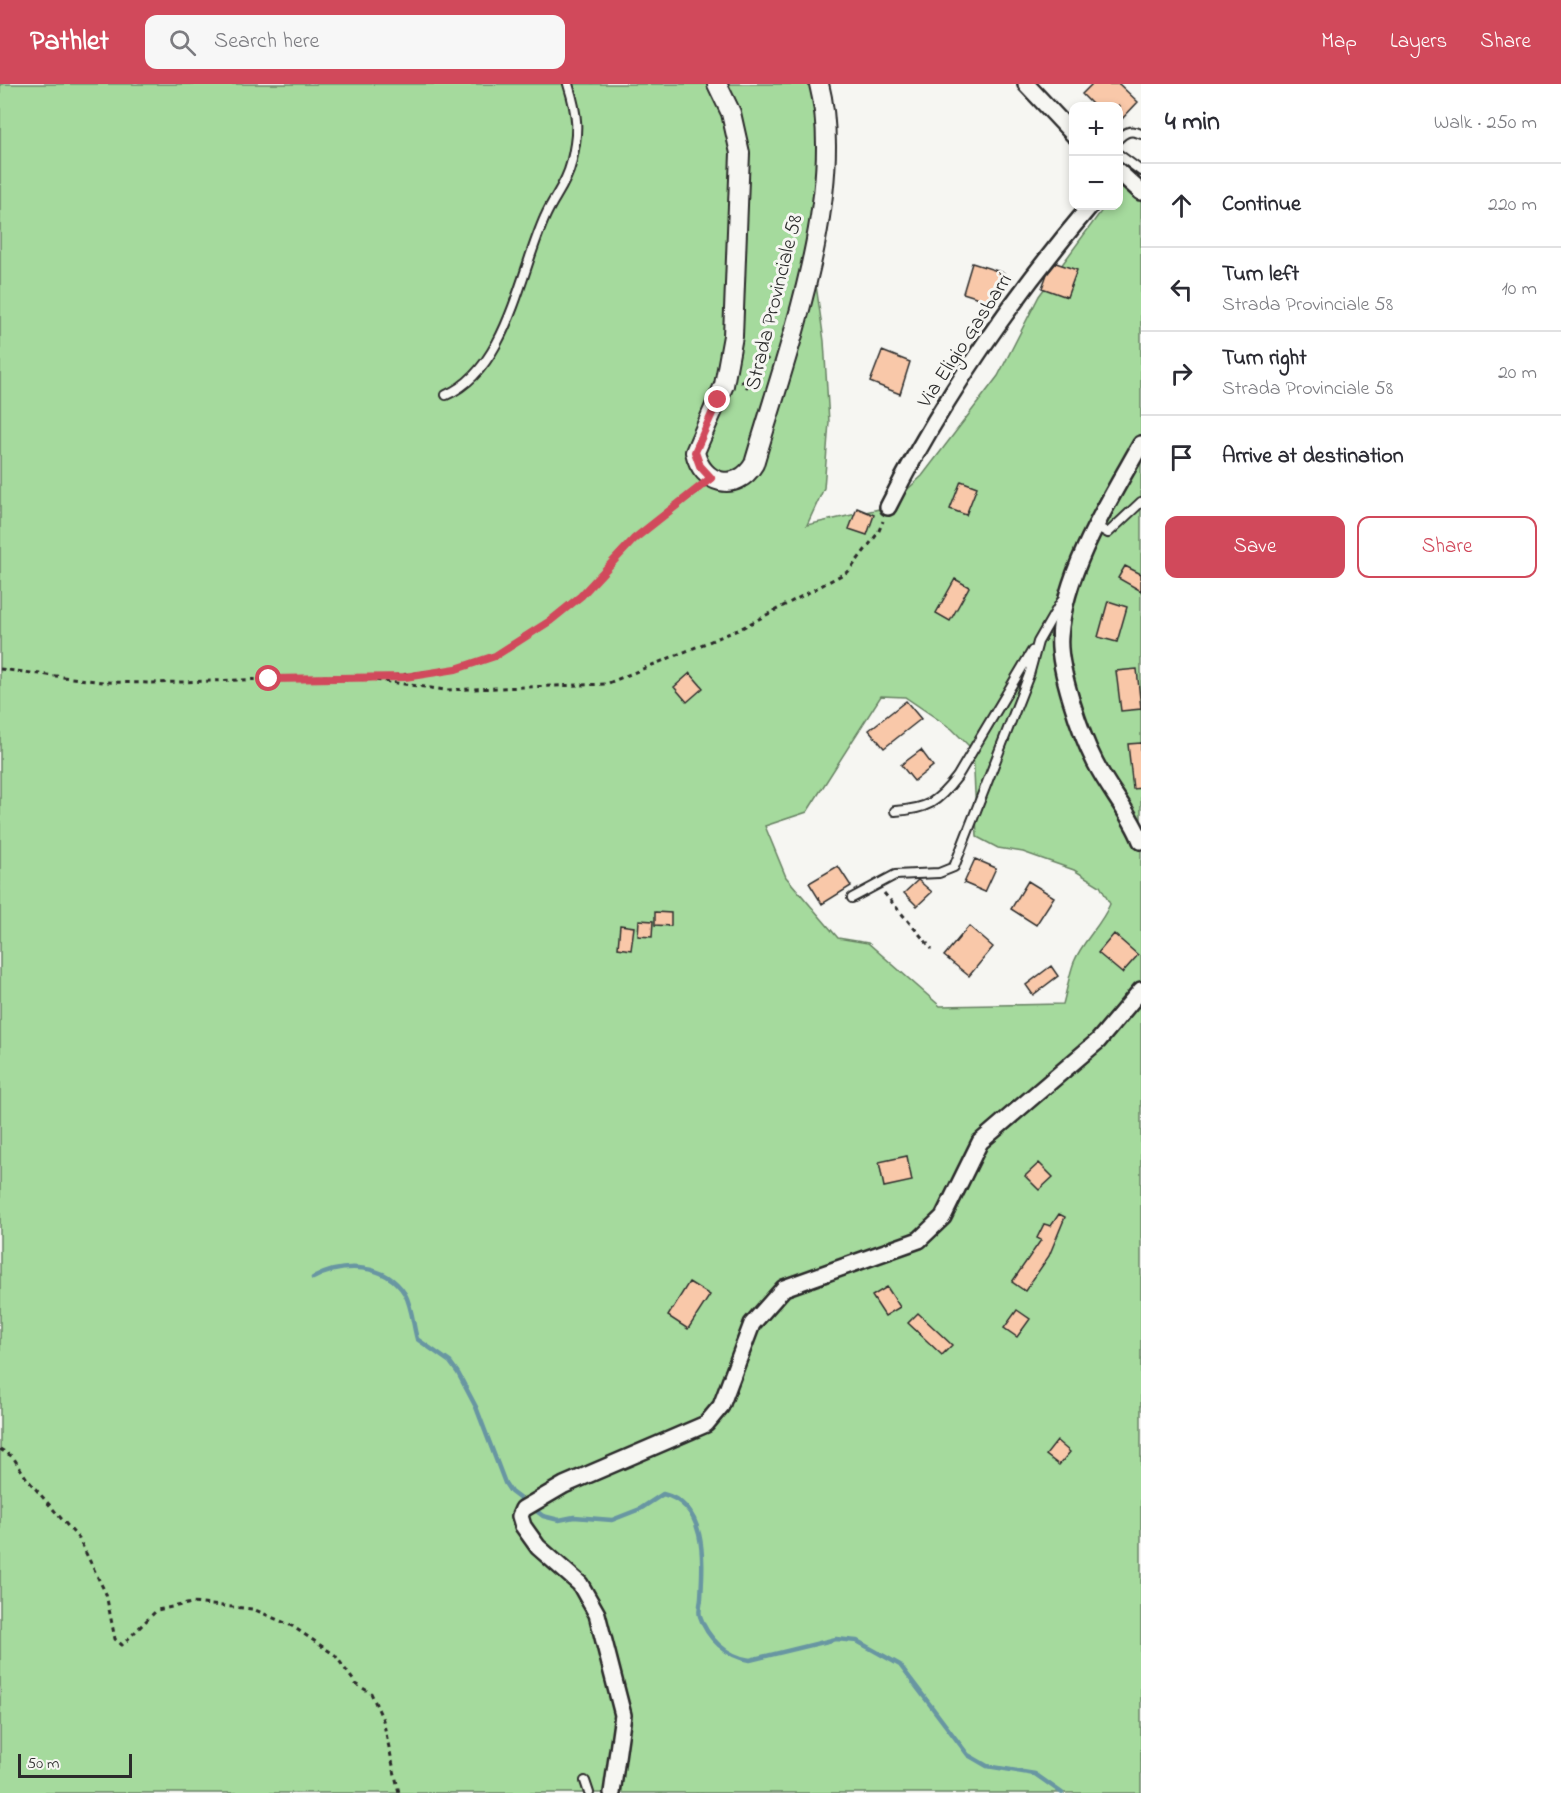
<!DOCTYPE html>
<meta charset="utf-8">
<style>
:root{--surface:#fff;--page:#f7f7f7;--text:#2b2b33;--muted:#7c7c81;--line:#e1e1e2;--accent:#d1495b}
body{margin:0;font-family:"Indie Flower",sans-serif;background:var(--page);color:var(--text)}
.controls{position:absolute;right:18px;top:18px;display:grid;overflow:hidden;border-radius:12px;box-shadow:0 3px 9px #0003}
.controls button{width:54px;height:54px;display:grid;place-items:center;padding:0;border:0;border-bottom:2px solid var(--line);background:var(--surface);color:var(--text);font:30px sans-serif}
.scale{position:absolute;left:18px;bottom:15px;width:114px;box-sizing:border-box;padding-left:6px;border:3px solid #2b2b2b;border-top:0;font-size:16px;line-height:21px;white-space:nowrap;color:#2b2b2b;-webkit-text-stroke:4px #f6f6f2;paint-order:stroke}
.stop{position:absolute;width:18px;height:18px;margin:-14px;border:4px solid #d1495b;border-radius:50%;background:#fff}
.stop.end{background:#d1495b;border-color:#fff;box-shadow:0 2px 6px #0008}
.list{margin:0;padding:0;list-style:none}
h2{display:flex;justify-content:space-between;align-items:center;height:78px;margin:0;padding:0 24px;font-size:26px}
h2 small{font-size:20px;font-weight:400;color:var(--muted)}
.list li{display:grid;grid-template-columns:39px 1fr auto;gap:18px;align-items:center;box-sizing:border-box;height:84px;padding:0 24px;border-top:2px solid var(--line)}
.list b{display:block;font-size:22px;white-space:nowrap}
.list p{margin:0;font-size:20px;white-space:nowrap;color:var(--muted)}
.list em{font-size:20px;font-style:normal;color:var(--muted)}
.actions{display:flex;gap:12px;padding:18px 24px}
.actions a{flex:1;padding:14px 0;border:2px solid var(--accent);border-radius:12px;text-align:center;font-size:21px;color:var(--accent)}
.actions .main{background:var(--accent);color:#fff}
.icon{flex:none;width:33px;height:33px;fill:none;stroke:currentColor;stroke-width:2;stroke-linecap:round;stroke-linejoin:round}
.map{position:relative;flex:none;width:1141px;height:1709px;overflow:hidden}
header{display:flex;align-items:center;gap:36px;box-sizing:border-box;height:84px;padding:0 30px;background:var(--accent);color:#fff}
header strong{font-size:28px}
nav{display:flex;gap:33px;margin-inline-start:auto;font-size:21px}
.search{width:420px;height:54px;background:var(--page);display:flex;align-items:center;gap:15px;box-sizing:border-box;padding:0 21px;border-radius:12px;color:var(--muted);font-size:22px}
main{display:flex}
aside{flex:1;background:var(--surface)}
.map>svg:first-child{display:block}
</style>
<header>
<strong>Pathlet</strong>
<div class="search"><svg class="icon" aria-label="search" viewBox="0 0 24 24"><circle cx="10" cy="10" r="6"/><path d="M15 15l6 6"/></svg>Search here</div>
<nav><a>Map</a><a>Layers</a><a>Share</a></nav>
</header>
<main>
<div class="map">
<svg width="1141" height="1709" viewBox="0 0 1141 1709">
<rect width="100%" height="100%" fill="#f6f6f2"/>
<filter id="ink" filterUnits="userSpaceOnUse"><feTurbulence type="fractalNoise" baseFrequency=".0167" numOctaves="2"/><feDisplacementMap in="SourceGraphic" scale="12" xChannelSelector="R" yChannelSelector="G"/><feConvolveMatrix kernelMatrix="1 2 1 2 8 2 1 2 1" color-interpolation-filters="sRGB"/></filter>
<g filter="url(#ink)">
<path fill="#a5da9d" stroke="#688264" stroke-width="1.5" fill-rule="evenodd" d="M0 0H826L812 173 824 257 829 338 824 404 807 441 888 423 922 392 998 292 1039 212 1105 122H1118L1119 105 1130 98 1141 108V1709H0ZM881 612 905 613 952 645 973 666 977 753 998 764 1023 768 1074 786 1100 802 1110 820C1101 842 1083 856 1074 878 1069 891 1067 906 1063 920L940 922 868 859 838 854 786 793 765 742 807 728Z"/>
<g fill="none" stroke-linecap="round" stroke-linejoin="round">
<path stroke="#6896a2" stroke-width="4.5" d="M313 1194C342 1179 385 1178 405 1210 412 1223 413 1241 417 1255L450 1278 458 1289 476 1323 505 1399 511 1408 543 1432 559 1436 574 1433 612 1436 640 1425 663 1410C708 1421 703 1478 701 1514 701 1519 698 1527 700 1532 707 1554 727 1573 750 1576L836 1555 857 1557 900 1581 968 1671 987 1682 1035 1690 1062 1709"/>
</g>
<path fill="#f9c8a9" stroke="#2b2b2b" stroke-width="1.5" d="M1092 0H1119L1138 18 1119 38V22H1094L1082 10Z
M972 179 1004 189 995 219 963 209Z
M1056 179 1077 186 1067 213 1042 204 1047 190Z
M882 267 910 278 900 310 870 298Z
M961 397 977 403 966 431 950 425Z
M857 424 874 431 867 451 849 445Z
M1125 482 1141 490V507L1118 494Z
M955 495 969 503 950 537 936 529Z
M1108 517 1127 523 1117 558 1098 553Z
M1137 585 1141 625 1121 627 1116 587Z
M690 589 703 604 687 618 674 603Z
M906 617 921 635 884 664 869 646Z
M1141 659V704L1133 705 1128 660Z
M921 666 933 682 914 697 901 681Z
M975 775 996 784 985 808 964 799Z
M838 782 851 802 822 820 809 799Z
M918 796 932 808 917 822 904 809Z
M1028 797 1054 813 1036 841 1011 825Z
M655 828 671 829V842L655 841Z
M639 836 653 837 652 853 638 852Z
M620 841 634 843 631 866 618 864Z
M969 842 993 863 969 892 944 872Z
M1114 850 1138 871 1122 889 1098 869Z
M1051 882 1058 892 1033 911 1026 901Z
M907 1072 912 1097 884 1103 879 1078Z
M1039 1079 1053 1093 1039 1106 1025 1092Z
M1059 1130 1065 1133 1049 1172 1025 1207 1012 1198 1041 1156 1037 1154 1044 1140 1051 1142Z
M689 1198 710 1211 688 1245 668 1232Z
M887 1203 900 1223 885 1232 872 1212Z
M1017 1226 1030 1235 1017 1253 1004 1244Z
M918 1229 952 1261 942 1271 908 1239Z
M1057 1357 1070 1368 1059 1381 1046 1371Z"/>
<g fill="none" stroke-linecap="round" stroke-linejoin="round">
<defs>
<path id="service" d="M1118 55C1125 48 1131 45 1141 50
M1118 70 1141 87
M446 311C507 285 520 188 545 133 553 114 566 101 571 80 579 47 578 32 568 0
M1096 442 1108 449 1141 418
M895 727C927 725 937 719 957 693L1032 567
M852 814 895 791 939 789 954 783 1029 591 1038 558 1061 518
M585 1697 589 1709"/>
<path id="minor" d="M1026 0 1074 51
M1118 87 1141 108
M1141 360C1109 417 1065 486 1060 552 1057 582 1081 651 1095 678 1109 706 1130 729 1141 757
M888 423C942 315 1012 214 1090 122
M612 1709 623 1631 597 1530 580 1500 538 1463 523 1442 520 1432 523 1425 564 1401 706 1340 721 1322 752 1240 784 1204 919 1156 943 1133 980 1058 1098 957 1141 906"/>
<path id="tertiary" d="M717 0 731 29 740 69 733 252 724 301 695 368C702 401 737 409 754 380 785 273 847 109 819 0"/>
</defs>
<use href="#service" stroke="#2b2b2b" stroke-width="12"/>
<use href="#minor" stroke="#2b2b2b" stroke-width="20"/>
<use href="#tertiary" stroke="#2b2b2b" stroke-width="22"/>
<path stroke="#2b2b2b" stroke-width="3" stroke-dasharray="4.5 4.5" stroke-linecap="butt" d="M740 298 751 296 768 274
M746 304 751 296
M0 585 103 598 152 599 326 593 368 595 456 585 495 572 550 537 581 512 634 455 701 403
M376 596 445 606 606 600 740 545 849 487 878 449 883 437
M884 809 932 865
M0 1365 13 1373 27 1395 79 1455 106 1510 115 1555 122 1561 157 1526 192 1519 253 1525 292 1542 335 1571 356 1600 371 1609 383 1636 399 1709"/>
<use href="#service" stroke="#f6f6f2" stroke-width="8"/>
<use href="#minor" stroke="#f6f6f2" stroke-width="15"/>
<use href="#tertiary" stroke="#f6f6f2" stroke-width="18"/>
</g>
</g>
<g fill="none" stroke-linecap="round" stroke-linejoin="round" filter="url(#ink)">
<path stroke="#d1495b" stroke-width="8" d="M269 595 405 593 456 585 495 572 550 537 581 512 634 455 711 394 700 382 695 368 718 316"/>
</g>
<g text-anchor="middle" stroke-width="6" stroke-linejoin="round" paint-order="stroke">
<g font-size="21" fill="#2b2b2b" stroke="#f6f6f2">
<text transform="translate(773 218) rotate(-76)" y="7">Strada Provinciale 58</text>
<text transform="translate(964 256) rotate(-57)" y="7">Via Eligio Gasbarri</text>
</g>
</g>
</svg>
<div class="controls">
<button>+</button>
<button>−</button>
</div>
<div class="scale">50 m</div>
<div class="stop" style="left:269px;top:595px"></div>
<div class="stop end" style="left:718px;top:316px"></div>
</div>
<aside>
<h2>4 min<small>Walk · 250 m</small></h2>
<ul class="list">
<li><svg class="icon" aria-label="ahead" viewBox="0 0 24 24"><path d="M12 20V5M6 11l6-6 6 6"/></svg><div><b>Continue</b></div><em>220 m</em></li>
<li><svg class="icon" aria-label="left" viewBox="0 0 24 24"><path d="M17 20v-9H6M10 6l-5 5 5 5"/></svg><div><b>Turn left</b><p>Strada Provinciale 58</p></div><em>10 m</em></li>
<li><svg class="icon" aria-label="right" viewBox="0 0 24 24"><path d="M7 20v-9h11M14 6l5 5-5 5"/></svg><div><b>Turn right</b><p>Strada Provinciale 58</p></div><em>20 m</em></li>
<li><svg class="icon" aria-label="arrive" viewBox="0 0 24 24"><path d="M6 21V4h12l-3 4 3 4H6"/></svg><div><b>Arrive at destination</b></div></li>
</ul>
<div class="actions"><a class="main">Save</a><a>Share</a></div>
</aside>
</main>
